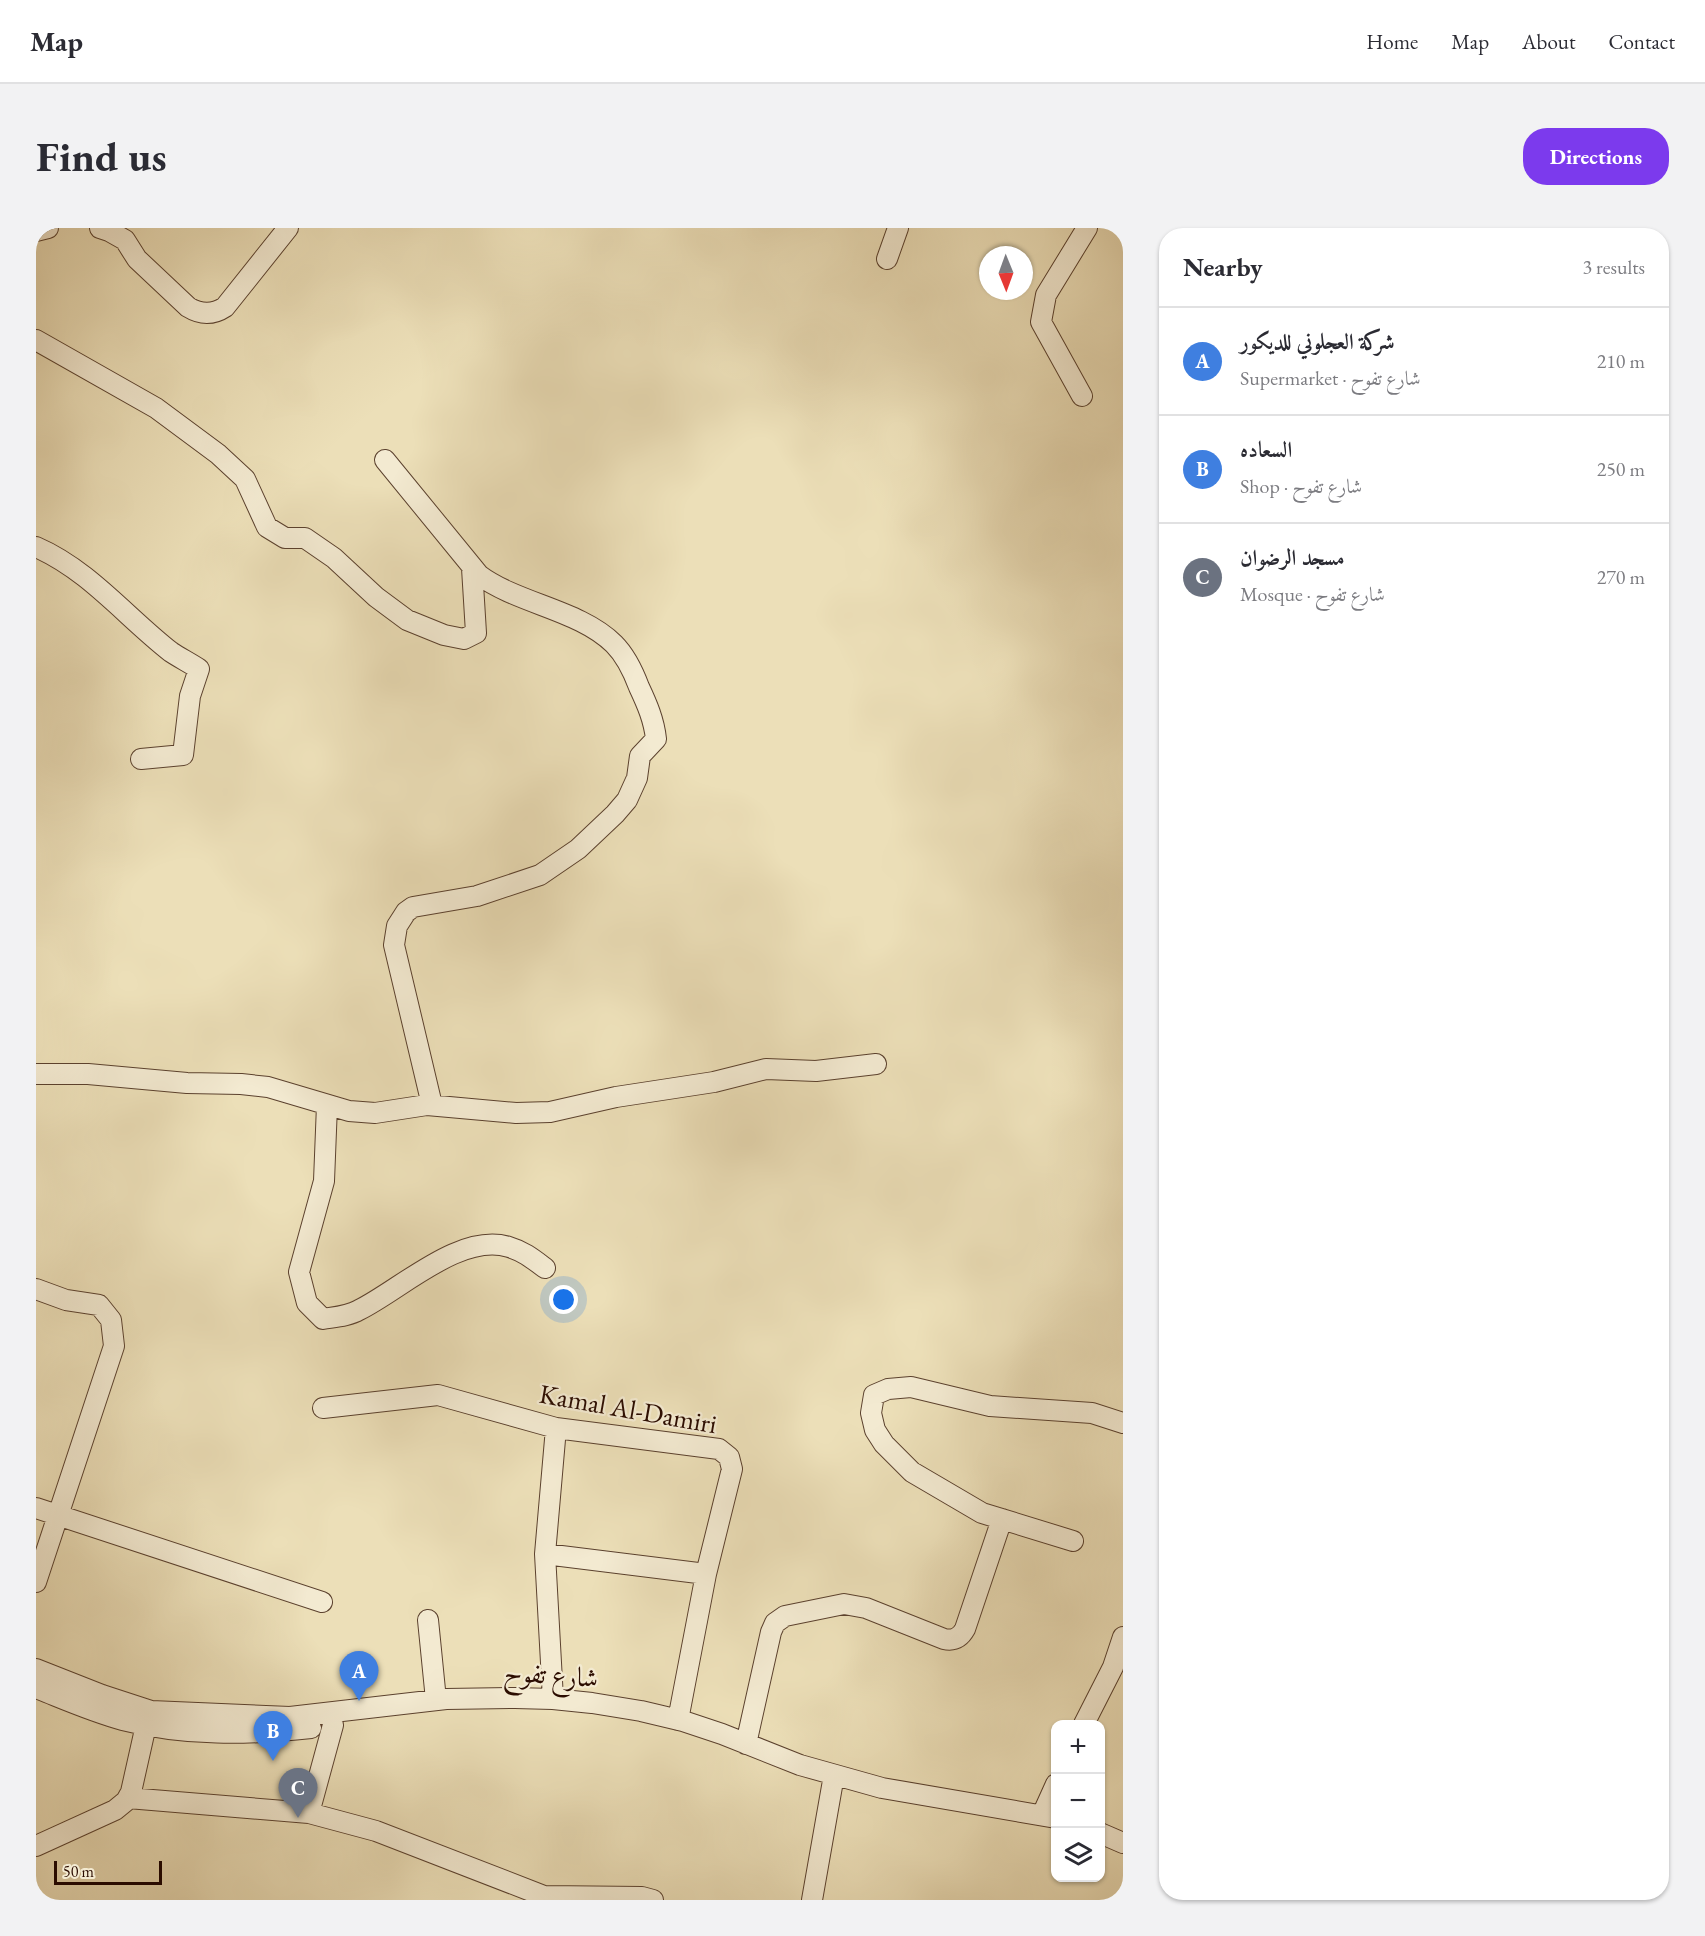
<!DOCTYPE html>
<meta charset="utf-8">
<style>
:root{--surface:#fff;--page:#f2f2f3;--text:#2b2b33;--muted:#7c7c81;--line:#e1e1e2;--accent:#7c3aed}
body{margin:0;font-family:"EB Garamond",Amiri,serif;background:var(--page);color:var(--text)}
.controls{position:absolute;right:18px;bottom:18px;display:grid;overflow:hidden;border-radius:12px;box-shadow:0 2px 4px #0004}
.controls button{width:54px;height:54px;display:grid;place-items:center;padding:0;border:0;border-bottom:2px solid var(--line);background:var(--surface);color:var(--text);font:30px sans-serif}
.compass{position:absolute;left:943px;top:18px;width:54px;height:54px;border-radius:50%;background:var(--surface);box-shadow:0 2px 4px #0004;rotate:179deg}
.scale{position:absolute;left:18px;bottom:15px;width:108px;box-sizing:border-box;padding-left:6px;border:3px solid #2b0c00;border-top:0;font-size:16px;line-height:21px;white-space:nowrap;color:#2b0c00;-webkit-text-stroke:4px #f3ead1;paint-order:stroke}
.you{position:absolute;left:528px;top:1072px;width:21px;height:21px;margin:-15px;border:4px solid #fff;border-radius:50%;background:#1a73e8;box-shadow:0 0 0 9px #1a73e833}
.badge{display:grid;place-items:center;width:39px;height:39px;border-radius:50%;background:var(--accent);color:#fff;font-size:20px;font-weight:700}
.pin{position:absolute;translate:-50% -50px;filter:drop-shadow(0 2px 3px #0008)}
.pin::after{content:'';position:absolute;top:32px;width:21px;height:18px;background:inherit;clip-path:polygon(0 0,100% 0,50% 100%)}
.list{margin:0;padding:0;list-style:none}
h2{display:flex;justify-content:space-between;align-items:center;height:78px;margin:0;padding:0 24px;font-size:26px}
h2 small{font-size:20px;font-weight:400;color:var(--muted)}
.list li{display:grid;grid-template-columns:39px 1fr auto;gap:18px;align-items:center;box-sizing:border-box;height:108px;padding:0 24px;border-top:2px solid var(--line)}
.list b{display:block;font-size:22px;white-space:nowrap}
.list p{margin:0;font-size:20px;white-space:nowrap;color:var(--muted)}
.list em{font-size:20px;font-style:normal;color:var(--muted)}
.icon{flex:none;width:33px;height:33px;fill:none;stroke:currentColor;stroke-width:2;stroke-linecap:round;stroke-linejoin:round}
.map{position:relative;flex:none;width:1087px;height:1672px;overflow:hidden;border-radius:24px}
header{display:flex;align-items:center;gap:36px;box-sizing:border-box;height:84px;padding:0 30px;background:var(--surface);border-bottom:2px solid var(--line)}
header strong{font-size:28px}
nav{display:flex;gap:33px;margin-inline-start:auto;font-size:21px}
.intro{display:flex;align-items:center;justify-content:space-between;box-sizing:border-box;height:144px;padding:0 36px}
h1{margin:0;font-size:42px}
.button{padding:15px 27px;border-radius:24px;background:var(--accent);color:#fff;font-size:21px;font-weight:700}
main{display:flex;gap:36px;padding:0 36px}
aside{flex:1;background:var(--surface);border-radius:24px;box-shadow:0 2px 4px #0004}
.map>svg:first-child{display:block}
</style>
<header>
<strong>Map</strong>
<nav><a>Home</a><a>Map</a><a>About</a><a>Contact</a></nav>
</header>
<div class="intro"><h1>Find us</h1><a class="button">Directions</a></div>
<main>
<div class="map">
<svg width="1087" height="1672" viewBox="0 0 1087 1672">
<rect width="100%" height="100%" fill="#ecdfb8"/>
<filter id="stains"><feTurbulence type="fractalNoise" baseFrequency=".00333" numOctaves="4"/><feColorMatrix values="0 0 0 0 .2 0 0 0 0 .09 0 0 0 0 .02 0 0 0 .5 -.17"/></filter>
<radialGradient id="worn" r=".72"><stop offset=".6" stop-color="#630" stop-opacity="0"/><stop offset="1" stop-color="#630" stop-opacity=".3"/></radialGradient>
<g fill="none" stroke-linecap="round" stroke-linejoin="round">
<defs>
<path id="minor" d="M64 0 73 3 89 12 101 31 152 79C165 87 177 87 189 79L252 0
M0 3 12 0
M851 31 862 0
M0 112 120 180 182 226 209 251 231 299 249 310H269L298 330 340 369 371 392 408 407 428 411 440 405 436 340
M1046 168 1005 94 1010 67 1051 0
M349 232 443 347C482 376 544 382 578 416 590 428 597 443 603 459 611 476 618 492 620 511L604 528 601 550 591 572 579 586 542 621 504 647 441 668 377 679 370 684 361 698 358 717 396 877
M0 319C53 342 90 389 135 424 144 430 154 435 163 441L154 468 147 527 105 531
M0 846H52L151 855 205 856 232 859 313 883 339 885 391 877 480 885 514 884 580 869 678 854 730 841 780 843 840 836
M291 877 288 953 263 1044 271 1075 287 1091C299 1089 313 1088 323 1082 364 1062 424 1004 473 1019 487 1023 497 1031 509 1040
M0 1061 30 1072 63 1077 75 1092 78 1118 0 1354
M287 1180 402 1167 520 1200 683 1221 693 1229 696 1241 670 1346 642 1492
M0 1280 286 1374
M1037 1313 946 1285 876 1244 848 1216 839 1202 835 1185 838 1167 852 1161 875 1159 954 1178 1056 1185 1087 1195
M509 1326 670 1346
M392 1392 400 1472
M0 1441 66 1467 115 1483 254 1489 410 1471 479 1470 517 1471 556 1475 605 1483 647 1493 686 1506 764 1537 846 1560 1020 1590
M0 1460C28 1471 57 1484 87 1492 149 1508 212 1507 275 1500
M517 1471 509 1326 520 1200
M1048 1496 1077 1439 1087 1409
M710 1516 735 1404 739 1395 749 1388 808 1376 830 1380 908 1411C917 1413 924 1410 929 1401L966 1291
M92 1570 273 1585 340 1603 508 1668 606 1669 617 1672
M273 1585 297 1497
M1006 1587 1020 1556
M1064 1605 1087 1615
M0 1618 79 1582 90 1573 95 1564 110 1497
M776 1672 798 1547"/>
</defs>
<use href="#minor" stroke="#5b412e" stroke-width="22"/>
<use href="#minor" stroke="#f3ead1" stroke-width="20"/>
</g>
<g text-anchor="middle" stroke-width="4.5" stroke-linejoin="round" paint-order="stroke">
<g font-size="27" fill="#2b0c00" stroke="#f3ead1">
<text transform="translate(592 1181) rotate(10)" y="9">Kamal Al-Damiri</text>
<text transform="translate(515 1447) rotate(4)" y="9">شارع تفوح</text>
</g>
</g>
<rect width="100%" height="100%" filter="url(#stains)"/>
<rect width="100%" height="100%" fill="url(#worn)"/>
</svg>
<div class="controls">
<button>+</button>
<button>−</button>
<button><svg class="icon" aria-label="layers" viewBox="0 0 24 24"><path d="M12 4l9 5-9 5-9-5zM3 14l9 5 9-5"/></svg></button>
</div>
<svg class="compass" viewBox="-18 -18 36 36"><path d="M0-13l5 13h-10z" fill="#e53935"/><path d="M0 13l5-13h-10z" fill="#7c7c81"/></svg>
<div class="scale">50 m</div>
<div class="you"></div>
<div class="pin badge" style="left:323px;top:1473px;background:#3f7fe0">A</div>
<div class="pin badge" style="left:237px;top:1533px;background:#3f7fe0">B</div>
<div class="pin badge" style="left:262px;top:1590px;background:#6b7280">C</div>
</div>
<aside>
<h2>Nearby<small>3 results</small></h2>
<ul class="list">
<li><span class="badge" style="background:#3f7fe0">A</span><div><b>شركة العجلوني للديكور</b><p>Supermarket · شارع تفوح</p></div><em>210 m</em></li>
<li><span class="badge" style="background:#3f7fe0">B</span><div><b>السعاده</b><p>Shop · شارع تفوح</p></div><em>250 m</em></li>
<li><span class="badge" style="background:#6b7280">C</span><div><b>مسجد الرضوان</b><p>Mosque · شارع تفوح</p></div><em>270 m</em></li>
</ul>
</aside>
</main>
